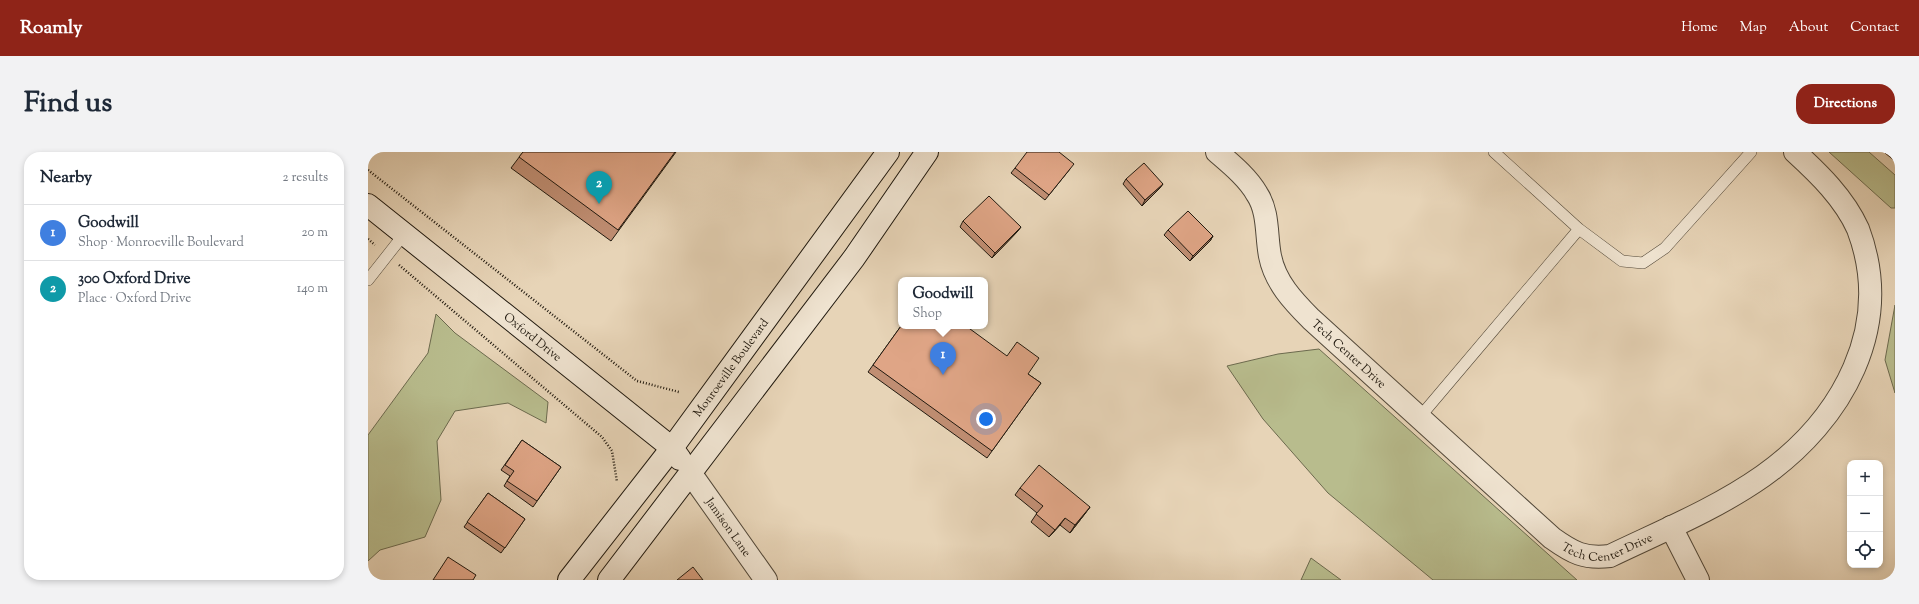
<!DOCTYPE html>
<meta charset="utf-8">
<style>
:root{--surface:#fff;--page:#f2f2f3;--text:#1f2937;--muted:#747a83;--line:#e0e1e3;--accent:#8f2418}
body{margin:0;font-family:"Sorts Mill Goudy",serif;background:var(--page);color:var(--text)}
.controls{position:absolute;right:12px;bottom:12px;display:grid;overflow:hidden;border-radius:8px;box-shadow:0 2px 6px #0003}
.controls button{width:36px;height:36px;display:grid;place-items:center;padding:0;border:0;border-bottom:1px solid var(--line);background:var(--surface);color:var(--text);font:20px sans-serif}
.you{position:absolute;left:618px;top:267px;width:14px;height:14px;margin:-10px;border:3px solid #fff;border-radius:50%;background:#1a73e8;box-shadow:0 0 0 6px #1a73e833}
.badge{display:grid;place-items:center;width:26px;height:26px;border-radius:50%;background:var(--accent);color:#fff;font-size:13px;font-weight:700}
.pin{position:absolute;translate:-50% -33px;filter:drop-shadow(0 1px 2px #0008)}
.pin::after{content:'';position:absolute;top:21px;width:14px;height:12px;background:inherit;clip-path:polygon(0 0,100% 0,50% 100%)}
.popup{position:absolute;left:530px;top:125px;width:90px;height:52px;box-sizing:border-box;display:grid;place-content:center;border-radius:8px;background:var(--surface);filter:drop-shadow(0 1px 3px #0005);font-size:13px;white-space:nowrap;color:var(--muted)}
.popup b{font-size:15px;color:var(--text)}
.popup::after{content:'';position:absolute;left:50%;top:100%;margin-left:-8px;border:8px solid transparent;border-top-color:var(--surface)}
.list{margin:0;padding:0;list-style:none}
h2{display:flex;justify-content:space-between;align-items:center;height:52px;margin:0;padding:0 16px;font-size:17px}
h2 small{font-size:13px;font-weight:400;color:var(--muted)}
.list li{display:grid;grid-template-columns:26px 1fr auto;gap:12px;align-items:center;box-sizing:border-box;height:56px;padding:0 16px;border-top:1px solid var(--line)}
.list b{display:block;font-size:15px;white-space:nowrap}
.list p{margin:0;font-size:13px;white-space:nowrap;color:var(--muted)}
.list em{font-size:13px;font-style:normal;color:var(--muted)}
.icon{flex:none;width:22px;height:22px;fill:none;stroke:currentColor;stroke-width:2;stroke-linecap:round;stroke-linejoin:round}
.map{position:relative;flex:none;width:1527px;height:428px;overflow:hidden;border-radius:16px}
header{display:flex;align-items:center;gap:24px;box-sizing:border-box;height:56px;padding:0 20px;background:var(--accent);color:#fff}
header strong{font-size:19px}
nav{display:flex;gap:22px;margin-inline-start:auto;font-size:14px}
.intro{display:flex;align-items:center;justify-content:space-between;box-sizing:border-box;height:96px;padding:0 24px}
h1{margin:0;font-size:28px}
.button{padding:10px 18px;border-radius:16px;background:var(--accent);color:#fff;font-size:14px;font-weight:700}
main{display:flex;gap:24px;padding:0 24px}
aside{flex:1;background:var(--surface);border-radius:16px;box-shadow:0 2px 6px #0003}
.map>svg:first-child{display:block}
</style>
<header>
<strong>Roamly</strong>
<nav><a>Home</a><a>Map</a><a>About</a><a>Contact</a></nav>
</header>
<div class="intro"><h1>Find us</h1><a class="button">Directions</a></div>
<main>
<aside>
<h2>Nearby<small>2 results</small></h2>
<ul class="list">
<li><span class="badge" style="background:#3f7fe0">1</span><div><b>Goodwill</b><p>Shop · Monroeville Boulevard</p></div><em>20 m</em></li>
<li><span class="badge" style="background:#0f9aa8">2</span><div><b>300 Oxford Drive</b><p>Place · Oxford Drive</p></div><em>140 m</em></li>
</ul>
</aside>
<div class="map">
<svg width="1527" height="428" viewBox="0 0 1527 428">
<rect width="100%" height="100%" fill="#e7d4b7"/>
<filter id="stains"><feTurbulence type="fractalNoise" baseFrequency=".005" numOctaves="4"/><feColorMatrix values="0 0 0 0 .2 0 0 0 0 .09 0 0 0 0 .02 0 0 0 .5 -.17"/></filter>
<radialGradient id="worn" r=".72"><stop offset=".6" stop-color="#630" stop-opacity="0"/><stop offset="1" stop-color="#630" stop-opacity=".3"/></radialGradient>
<path fill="#b8bc8d" stroke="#6c6a4e" d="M1461 0H1501L1527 23V56H1523Z
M1527 153V241L1517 208Z
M68 162 87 181 180 250 178 271 140 251 87 259 69 289 73 348 57 385 12 398 0 409V283L60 201Z
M951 197 1209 428H1065L960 341 895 267 859 214 910 202Z
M943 406 973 428H933Z"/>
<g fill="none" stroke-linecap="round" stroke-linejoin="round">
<defs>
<path id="lane" d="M1126 0 1211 77
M0 128 37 81
M1051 266 1211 77 1254 109 1275 111 1297 96 1383 0"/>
<g id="street">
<path id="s1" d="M849 0C863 12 880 26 889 42 901 60 898 84 902 104 907 130 925 149 943 167L1184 386C1205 401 1216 407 1242 404 1294 379 1348 357 1395 324 1474 268 1527 175 1490 77 1476 46 1451 22 1427 0"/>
<path id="s2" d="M323 322 398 428"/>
<path d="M1303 375 1330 428"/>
</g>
<g id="secondary">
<path id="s3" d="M0 53 304 296 312 307"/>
<path id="s4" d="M201 428 304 296 520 0"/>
<path d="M241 428 486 106 559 0"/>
</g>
</defs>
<use href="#lane" stroke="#524839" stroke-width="12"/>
<use href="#street" stroke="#524839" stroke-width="24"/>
<use href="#secondary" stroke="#20190f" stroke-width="24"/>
<path stroke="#20190f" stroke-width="2.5" stroke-dasharray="1 2" stroke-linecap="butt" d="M0 18 269 229 311 240
M0 87 7 93
M31 113 234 285 244 299 249 330"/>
<use href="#lane" stroke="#efe3d0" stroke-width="11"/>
<use href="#street" stroke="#efe3d0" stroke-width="22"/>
<use href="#secondary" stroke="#efe3d0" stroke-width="22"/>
</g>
<path fill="#c08e73" stroke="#20190f" d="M155 0H308L243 89 143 16Z
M1518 0H1527V9L1517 1Z
M647 16 702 17 677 48 643 21Z
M758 27 795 32 791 37 774 54 755 32Z
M595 69 653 75 649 80 624 106 592 75Z
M800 78 845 84 842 89 822 109 796 83Z
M533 174 660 222 673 231 619 306 500 220Z
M154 288 193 315 165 355 136 334 142 324 133 318Z
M652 336 722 355 716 363 702 381 692 373 681 385 663 370 669 361 647 343Z
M120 341 157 367 133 401 96 375Z"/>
<path fill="#9c745e" stroke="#20190f" d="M795 32 791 37 774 54 777 48Z
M653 75 649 80 624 106 627 101Z
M845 84 842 89 822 109 825 104Z
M722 355 716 363 702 381 707 373Z
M697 366 692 373 681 385 687 378Z"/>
<path fill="#dfa586" stroke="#20190f" d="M155 0H307L250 78 151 5Z
M659 0H691L706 12 681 43 647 16Z
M1521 0H1527V4Z
M776 11 795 32 777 48 758 27Z
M621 44 653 75 627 101 595 69Z
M820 59 845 84 825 104 800 78Z
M533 174H598L639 204 649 190 671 206 660 222 673 231 624 299 505 213Z
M154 288 193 315 169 349 139 329 146 319 137 313Z
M671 313 722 355 707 373 697 366 687 378 668 362 675 354 652 336Z
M120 341 157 367 137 396 99 370Z
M80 405 108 423 105 428H65Z
M325 415 335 428H309Z"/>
<g text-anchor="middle" stroke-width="3.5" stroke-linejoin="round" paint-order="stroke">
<g font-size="12" fill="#20190f" stroke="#efe3d0">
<text dy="4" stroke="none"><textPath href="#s3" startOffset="211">Oxford Drive</textPath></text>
<text dy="4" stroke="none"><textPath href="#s1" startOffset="250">Tech Center Drive</textPath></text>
<text dy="4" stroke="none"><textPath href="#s4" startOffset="267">Monroeville Boulevard</textPath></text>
<text dy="4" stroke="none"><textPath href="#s2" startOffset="65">Jamison Lane</textPath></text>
<text dy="4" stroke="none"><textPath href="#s1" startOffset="585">Tech Center Drive</textPath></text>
</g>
</g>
<rect width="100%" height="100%" filter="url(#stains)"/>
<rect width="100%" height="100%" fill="url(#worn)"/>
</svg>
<div class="controls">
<button>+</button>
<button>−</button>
<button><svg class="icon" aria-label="locate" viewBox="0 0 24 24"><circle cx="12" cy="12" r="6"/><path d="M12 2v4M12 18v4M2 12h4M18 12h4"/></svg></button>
</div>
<div class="you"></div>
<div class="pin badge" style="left:575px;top:223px;background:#3f7fe0">1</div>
<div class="popup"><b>Goodwill</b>Shop</div>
<div class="pin badge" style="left:231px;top:52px;background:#0f9aa8">2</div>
</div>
</main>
